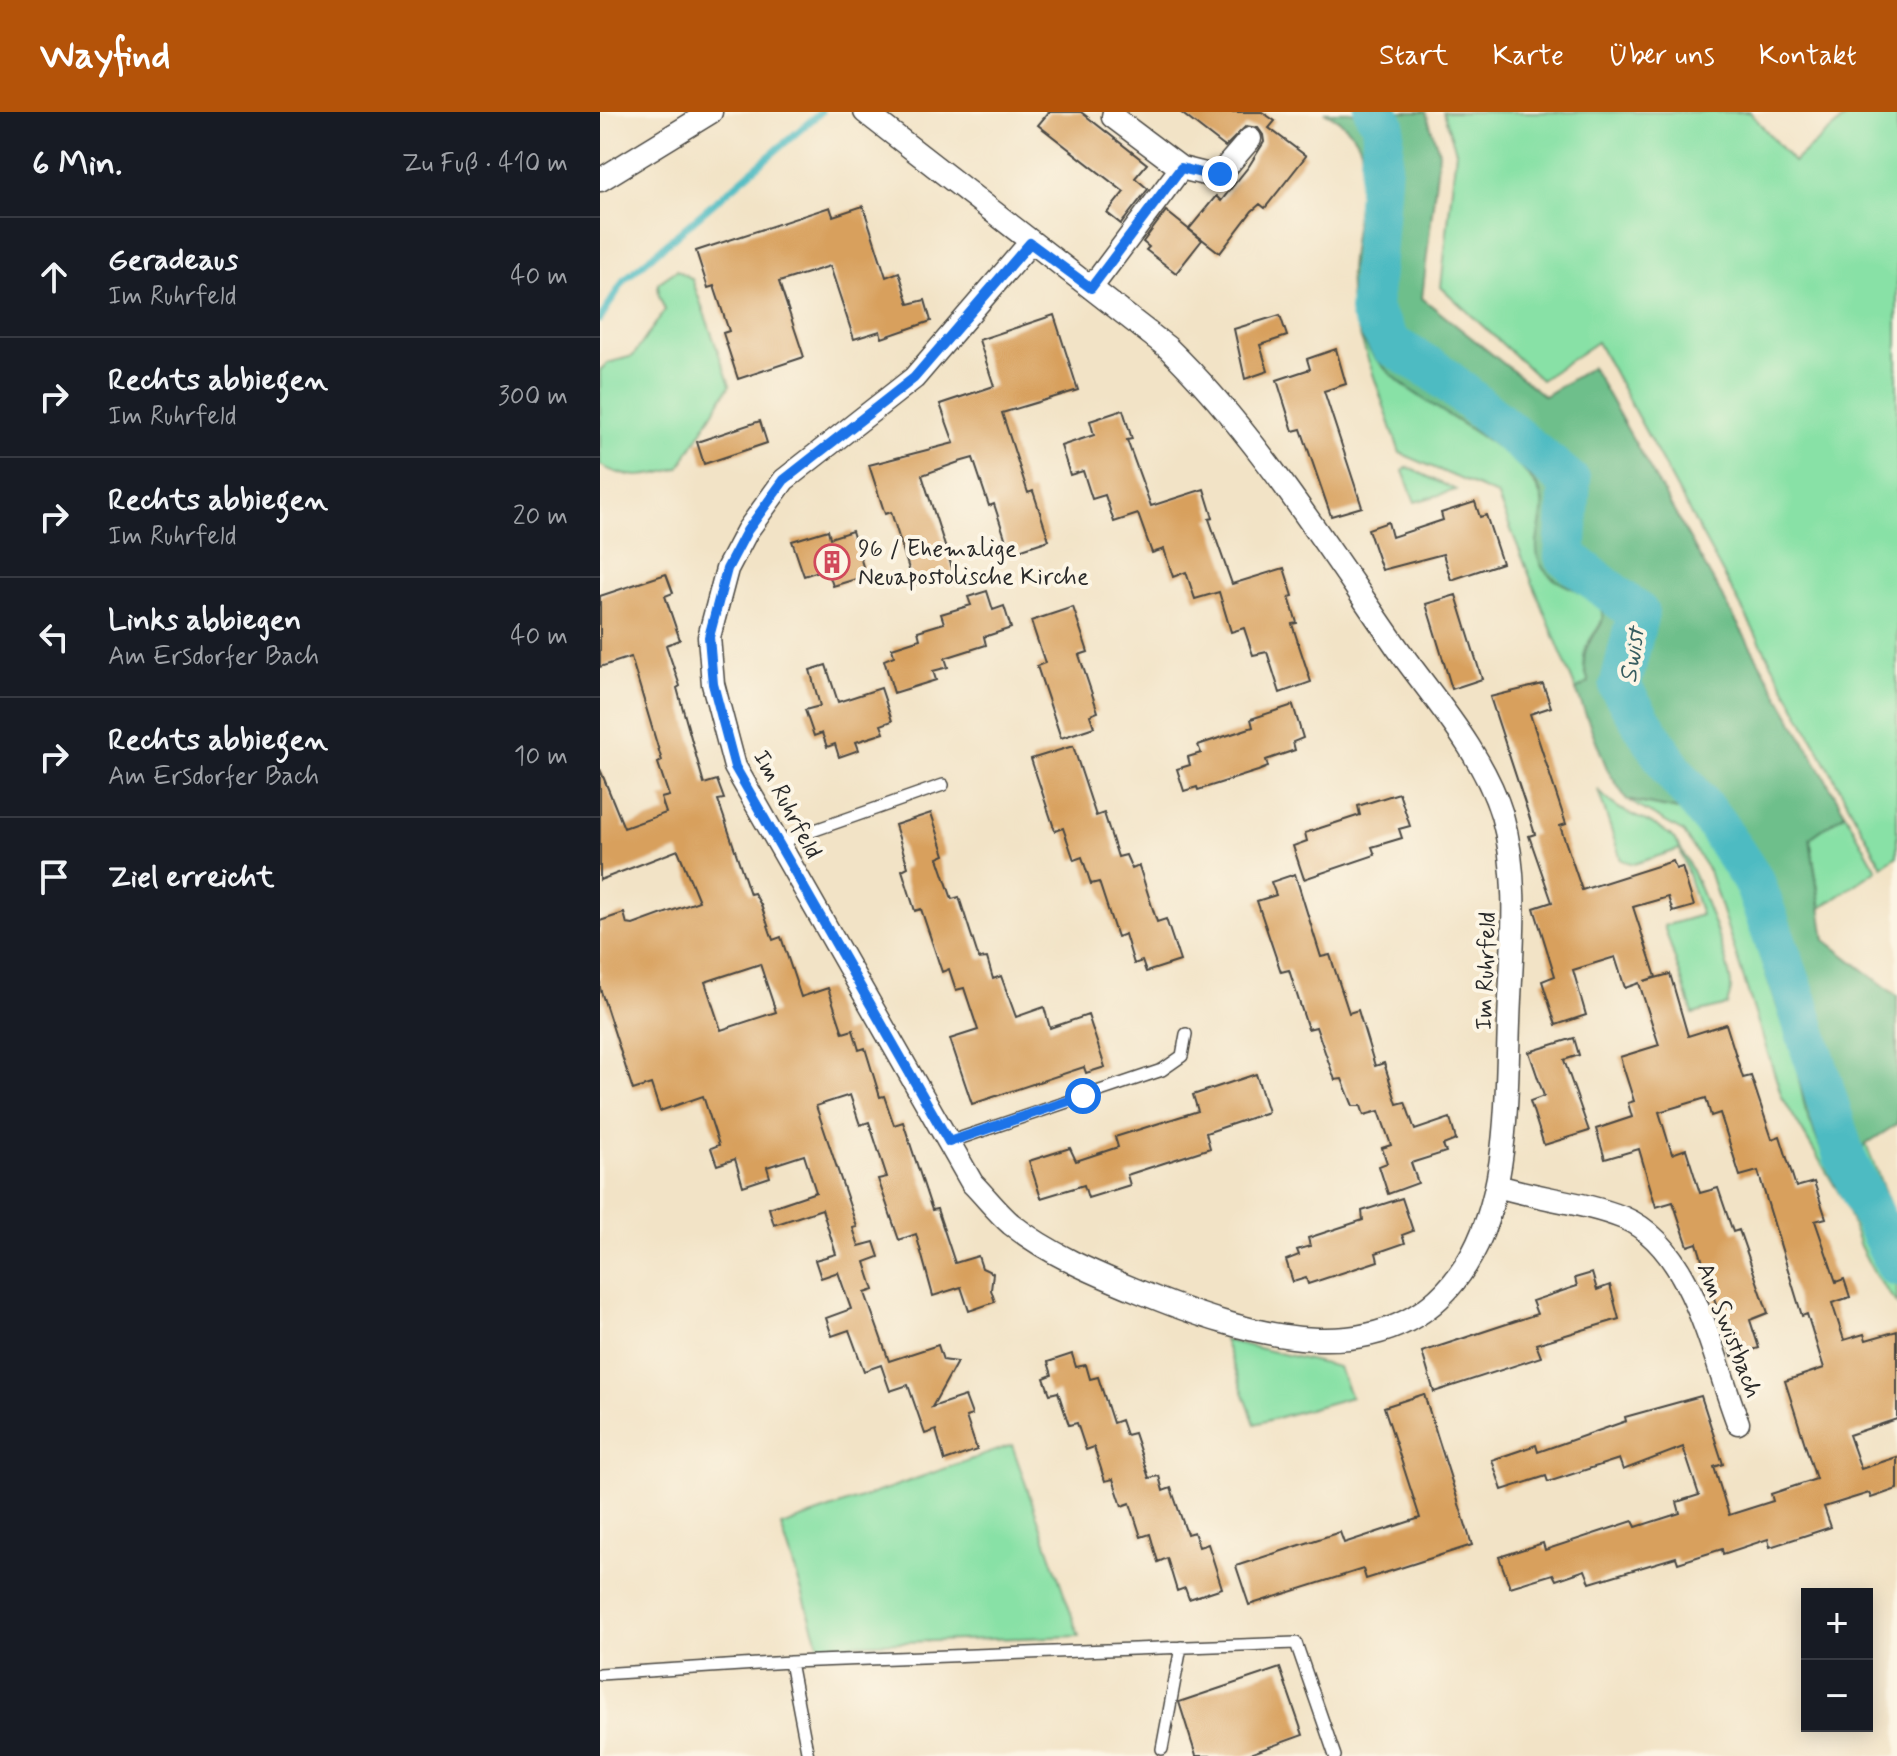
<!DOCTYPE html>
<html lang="de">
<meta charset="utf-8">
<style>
:root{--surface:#171b24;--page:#242831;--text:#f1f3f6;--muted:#9ea1a6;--line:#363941;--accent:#b45309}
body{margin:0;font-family:Mynerve,sans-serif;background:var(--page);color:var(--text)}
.controls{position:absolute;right:24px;bottom:24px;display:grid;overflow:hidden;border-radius:0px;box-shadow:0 4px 20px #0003}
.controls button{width:72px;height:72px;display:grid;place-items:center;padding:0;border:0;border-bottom:2px solid var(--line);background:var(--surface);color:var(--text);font:40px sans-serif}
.stop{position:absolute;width:24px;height:24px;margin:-18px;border:6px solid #1a73e8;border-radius:50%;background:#fff}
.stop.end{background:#1a73e8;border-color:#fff;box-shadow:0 2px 8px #0008}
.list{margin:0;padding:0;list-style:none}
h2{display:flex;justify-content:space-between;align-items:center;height:104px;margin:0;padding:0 32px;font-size:34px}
h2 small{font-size:26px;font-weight:400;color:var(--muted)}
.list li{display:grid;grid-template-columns:52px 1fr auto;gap:24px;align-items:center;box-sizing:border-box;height:120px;padding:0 32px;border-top:2px solid var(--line)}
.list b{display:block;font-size:30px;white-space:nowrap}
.list p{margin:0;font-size:26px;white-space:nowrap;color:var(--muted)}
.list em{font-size:26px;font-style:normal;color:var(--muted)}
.icon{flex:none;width:44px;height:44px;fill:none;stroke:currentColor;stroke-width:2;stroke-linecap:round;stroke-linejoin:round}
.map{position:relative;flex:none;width:1297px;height:1644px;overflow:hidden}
header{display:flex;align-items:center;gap:48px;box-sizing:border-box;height:112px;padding:0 40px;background:var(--accent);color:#fff}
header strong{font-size:38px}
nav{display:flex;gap:44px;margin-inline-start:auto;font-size:28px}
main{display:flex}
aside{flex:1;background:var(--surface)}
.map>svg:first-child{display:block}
</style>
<header>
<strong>Wayfind</strong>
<nav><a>Start</a><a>Karte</a><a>Über uns</a><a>Kontakt</a></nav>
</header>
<main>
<aside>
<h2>6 Min.<small>Zu Fuß · 410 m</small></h2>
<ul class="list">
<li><svg class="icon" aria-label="ahead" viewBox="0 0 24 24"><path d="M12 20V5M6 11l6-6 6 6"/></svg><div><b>Geradeaus</b><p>Im Ruhrfeld</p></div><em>40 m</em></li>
<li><svg class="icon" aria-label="right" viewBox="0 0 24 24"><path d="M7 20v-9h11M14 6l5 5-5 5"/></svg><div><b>Rechts abbiegen</b><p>Im Ruhrfeld</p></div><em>300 m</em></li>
<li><svg class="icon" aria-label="right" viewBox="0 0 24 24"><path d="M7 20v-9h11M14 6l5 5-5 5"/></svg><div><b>Rechts abbiegen</b><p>Im Ruhrfeld</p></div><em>20 m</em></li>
<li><svg class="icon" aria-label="left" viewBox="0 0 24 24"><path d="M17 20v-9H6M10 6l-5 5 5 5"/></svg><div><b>Links abbiegen</b><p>Am Ersdorfer Bach</p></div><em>40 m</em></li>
<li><svg class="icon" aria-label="right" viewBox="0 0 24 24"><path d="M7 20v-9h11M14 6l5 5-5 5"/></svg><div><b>Rechts abbiegen</b><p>Am Ersdorfer Bach</p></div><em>10 m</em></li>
<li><svg class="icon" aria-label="arrive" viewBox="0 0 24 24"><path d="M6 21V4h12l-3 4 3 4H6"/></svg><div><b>Ziel erreicht</b></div></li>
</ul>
</aside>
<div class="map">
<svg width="1297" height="1644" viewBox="0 0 1297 1644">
<rect width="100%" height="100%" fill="#fcf5e5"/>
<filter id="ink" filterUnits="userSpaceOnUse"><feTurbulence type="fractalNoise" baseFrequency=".0125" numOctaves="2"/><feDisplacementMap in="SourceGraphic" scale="16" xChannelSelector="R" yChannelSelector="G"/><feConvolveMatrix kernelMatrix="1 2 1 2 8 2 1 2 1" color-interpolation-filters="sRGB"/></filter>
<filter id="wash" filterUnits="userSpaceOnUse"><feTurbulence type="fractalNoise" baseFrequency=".006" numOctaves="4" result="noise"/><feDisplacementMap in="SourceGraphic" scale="32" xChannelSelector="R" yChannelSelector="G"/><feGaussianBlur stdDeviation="1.8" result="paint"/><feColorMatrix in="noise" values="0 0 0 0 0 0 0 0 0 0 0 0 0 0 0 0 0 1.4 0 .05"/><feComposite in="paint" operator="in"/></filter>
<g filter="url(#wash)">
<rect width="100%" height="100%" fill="#f2e3c6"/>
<path fill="#88e1a6" stroke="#5a8668" stroke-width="2" d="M843 0H1150L1193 50 1252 0H1297V744L1282 754 997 230 941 268 841 175 856 39Z
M77 158 92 167 130 273 79 356C49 365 28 369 0 353V258L8 251 33 244 65 198 59 184 58 171Z
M758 218C772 238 786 259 806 275 842 302 937 346 943 394 945 406 940 419 937 431 950 446 962 465 977 479 985 486 996 485 1001 497 1010 520 970 527 989 570L976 578 897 383 800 341Z
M807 355 856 378 815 390 803 359Z
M998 678C1023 707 1045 703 1070 723 1089 738 1131 851 1131 875 1131 881 1128 888 1127 893L1093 902 1064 814 1101 803 1080 737 1034 752 1021 748Z
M1027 688 1088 700 1126 754 1140 786 1194 944 1206 999 1236 1073 1266 1032 1297 1111V1192L1275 1163 1260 1134 1245 1091 1182 985 1109 759 1083 720Z
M1245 701 1277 758 1221 796 1210 726Z
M624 1228 738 1255 751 1285 655 1312Z
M412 1333 479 1524 219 1533 181 1414Z"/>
<path fill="#6ebf8b" stroke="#4c755b" stroke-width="2" d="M724 0H826L839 40 822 186 944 284 992 255 1245 701 1210 726 1225 828 1297 884V1012L1266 1032 1235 1074 1206 999 1194 944 1140 786 1126 754 1089 700 1027 688 1008 659 976 578 989 570C971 526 1009 522 1002 499 996 478 953 477 941 453 927 426 955 398 935 371 892 314 786 286 758 218 738 170 760 111 761 61 761 55 763 44 761 37 756 20 739 7 724 0Z"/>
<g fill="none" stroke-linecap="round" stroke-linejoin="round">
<path stroke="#4dbbc2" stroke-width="7" d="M0 207 25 167 221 0"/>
<path stroke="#4dbbc2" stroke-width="42" d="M775 0 784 12 770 199 791 233 837 260 970 370 965 444 1038 501 1020 575 1072 658 1116 712 1155 772 1196 887 1244 1044 1297 1153"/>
</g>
<g id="blocks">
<path fill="#d8a05d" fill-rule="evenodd" d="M449 0H481L547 52 535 66 548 77 521 112 507 101 524 80 438 13Z
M580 0H662L675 9 669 16 706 44 665 96 660 92 652 99 620 141 589 117 616 84 621 89 649 54 664 30 663 23 658 16 646 14 625 35Z
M263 94 286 165 299 160 309 192 325 188 331 209 282 226 280 219 254 227 230 154 179 170 204 245 138 267 123 221 129 219 114 174 108 176 96 139 230 95 233 104Z
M566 99 602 128 576 161 546 138 549 135 543 130Z
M454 203 478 278 402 301 428 381 433 379 449 428 410 441 394 392 389 394 373 346 359 350 322 363 353 459 314 473 291 400 285 402 269 353 354 331 340 292 394 274 379 228Z
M680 203 687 224 660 233 668 259 645 267 634 217Z
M736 237 746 272 724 279 762 395 731 404 701 317 693 319 677 268 710 257 707 247Z
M523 298 532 327 527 328 551 394 604 377 613 406 609 407 632 472 684 456 693 484 689 485 697 511 692 512 711 570 680 581 667 540 653 543 644 516 631 520 619 480 595 487 586 460 573 465 564 437 552 441 538 402 514 410 505 383 492 387 483 359 470 363 461 334 494 323 490 309Z
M160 309 167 331 104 352 97 330Z
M875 390 880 405 886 403 902 451 851 468 843 442 782 458 768 417 788 410 792 425 843 408 841 401Z
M228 418 230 426 252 419 266 464 233 474 227 456 204 464 192 429Z
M66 462 73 481 65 484 80 528 66 533 80 574 77 576 104 672 117 668 124 687 118 688 150 782 154 781 161 793 173 828 181 825 201 885 228 876 243 921 253 918 259 938 265 936 280 985 284 984 294 1013 303 1010 332 1098 337 1097 355 1151 378 1144 382 1156 393 1161 391 1178 395 1190 369 1199 361 1175 333 1184 316 1122 299 1128 278 1067 287 1065 269 1010 260 1013 250 983 216 994 257 1115 253 1116 259 1134 274 1130 279 1145 265 1150 274 1178 265 1181 289 1249 338 1233 343 1248 357 1250 332 1295 365 1284 372 1303 366 1305 377 1338 345 1349 336 1318 325 1322 308 1273 290 1279 281 1253 264 1259 249 1218 232 1224 226 1206 251 1197 238 1160 221 1166 215 1148 236 1142 222 1097 174 1113 169 1096 216 1080 204 1043 167 1055 170 1065 143 1074 135 1047 117 1053 111 1036 119 1033 103 984 60 999 51 972 33 978 0 876V809L24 801 27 812 33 813 99 789 78 738 0 768V657L24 716 66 701 61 686 69 684 58 651 62 649 31 545 0 555V484ZM160 852 176 900 121 918 105 870Z
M387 479 393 498 404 494 411 516 384 525 386 533 345 546 348 555 333 559 336 568 294 581 284 548 294 544 292 536 320 527 318 519 344 511 341 502 371 493 368 485Z
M856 483 882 567 852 577 826 492Z
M473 495 488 540 479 543 498 600 490 603 494 615 461 626 437 554 445 551 431 509Z
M226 553 238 590 281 576 292 609 281 613 284 621 256 630 259 638 239 645 235 632 227 635 222 621 214 624 205 598 220 594 210 558Z
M943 572 951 595 930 602 966 712 960 714 982 778 1073 749 1076 757 1082 755 1094 794 1073 800 1068 785 1033 795 1056 865 1044 869 1070 862 1088 924 1126 912 1143 966 1151 964 1172 1027 1180 1024 1196 1075 1214 1070 1226 1106 1215 1109 1236 1170 1244 1167 1250 1185 1232 1191 1244 1228 1264 1222 1266 1228 1297 1219V1307L1249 1323 1261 1357 1297 1345V1377L1271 1386 1269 1381 1224 1395 1231 1415 1170 1435 1168 1427 1123 1442 1122 1437 1078 1451 1076 1445 990 1471 985 1458 956 1468 953 1462 910 1475 899 1445 943 1431 945 1438 1033 1409 1036 1415 1080 1401 1077 1390 1099 1383 1083 1335 1023 1358 1019 1347 948 1370 946 1364 902 1378 892 1348 936 1333 938 1340 1026 1309 1025 1305 1101 1284 1123 1352 1114 1355 1129 1403 1173 1389 1171 1382 1216 1367 1185 1269 1224 1256 1207 1202 1202 1204 1158 1059 1140 1064 1120 1001 1111 1004 1106 986 1059 1000 1072 1042 1086 1037 1100 1081 1118 1076 1133 1120 1139 1118 1168 1201 1150 1208 1159 1236 1132 1244 1097 1131 1088 1134 1073 1090 1056 1095 1039 1037 1005 1047 996 1017 1032 1005 1028 991 1034 989 1020 945 1059 933 1039 871 1025 876 1015 845 973 858 986 903 956 913 942 869 955 864 934 796 952 790 929 724 935 722 890 585Z
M693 593 703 626 693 630 695 638 666 648 668 655 658 659 598 678 597 675 584 679 577 657 590 653 588 645 601 641 598 633 653 615 651 607Z
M473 634 496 704 504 701 518 745 526 743 532 757 539 754 557 810 566 807 580 849 546 860 542 849 534 852 525 822 517 825 499 770 491 772 482 745 474 748 463 716 455 719 431 647Z
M799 681 810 714 799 717 802 726 772 735 775 743 704 767 693 734 707 729 705 721 760 703 758 694Z
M331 701 345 743 338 746 352 787 359 785 379 847 387 846 393 867 401 864 416 905 444 895 450 916 488 903 505 955 486 961 484 955 372 992 350 927 378 918 364 876 356 878 349 857 342 860 321 797 315 799 302 758 308 755 295 713Z
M695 762 721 845 730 843 749 901 758 898 775 954 784 951 797 992 805 990 815 1018 850 1006 856 1028 843 1033 846 1040 811 1051 818 1071 788 1082 779 1054 787 1051 782 1036 791 1033 779 999 764 1003 761 994H753L742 967 735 968 716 915 708 917 689 858 681 860 657 789 676 783 671 770Z
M974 926 979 943 964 948 989 1019 944 1033 930 989 944 984 929 940Z
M656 962 668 1000 606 1021 610 1036 527 1063 530 1073 488 1086 484 1073 441 1086 429 1049 470 1036 476 1049 518 1035 515 1025 598 999 593 983Z
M802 1086 813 1119 802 1123 805 1131 776 1141 778 1149 708 1172 706 1166 693 1170 686 1148 699 1143 697 1138 710 1134 708 1126 763 1108 762 1099Z
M992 1161 997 1178 1010 1173 1019 1207 936 1232 941 1245 834 1280 822 1240 937 1202 932 1189 977 1174 975 1166Z
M472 1242 476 1255 486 1253 490 1267 498 1265 513 1311 521 1308 526 1323 534 1321 549 1366 559 1364 563 1379 571 1376 587 1422 594 1420 599 1435 608 1432 622 1476 589 1487 585 1476 577 1479 567 1446 558 1450 550 1422 541 1425 530 1391 522 1394 513 1367 505 1369 494 1335 486 1338 477 1311 469 1313 458 1280 450 1282 444 1266 452 1263 448 1250Z
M824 1282 872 1433 766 1467 763 1457 649 1493 636 1454 740 1420 744 1431 820 1406 784 1295Z
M680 1556 703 1623 644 1644H596L579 1590Z"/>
</g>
</g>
<g filter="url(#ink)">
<use href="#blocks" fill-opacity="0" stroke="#494742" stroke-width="2"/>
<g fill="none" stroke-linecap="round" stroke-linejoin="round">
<defs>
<path id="service" d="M178 731 343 673
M349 1030 562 958 582 944 586 922
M190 1550 208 1644
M0 1562 190 1550 696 1531 735 1644
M562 1637 581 1535"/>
<path id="minor" d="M265 0 567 235C654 319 727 435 796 534 833 586 883 641 902 703 921 770 911 842 909 911 906 988 909 1085 866 1153 791 1272 642 1222 538 1179 494 1161 449 1142 411 1112 397 1100 385 1084 372 1071L135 655 113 572 109 525 127 457 147 419 184 368 314 266 430 131
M581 56 609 63 620 62 650 27
M0 68 111 0
M491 176 581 56 513 5 514 0
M898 1074C939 1087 985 1090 1024 1106 1093 1135 1113 1247 1138 1311"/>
</defs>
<use href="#service" stroke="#494742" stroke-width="14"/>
<use href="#minor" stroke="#494742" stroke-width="25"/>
<use href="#service" stroke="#fff" stroke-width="11"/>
<use href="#minor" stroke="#fff" stroke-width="22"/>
</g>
</g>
<g fill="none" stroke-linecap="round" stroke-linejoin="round" filter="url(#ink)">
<path stroke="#1a73e8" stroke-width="10" d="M483 984 349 1030 135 655 113 572 109 525 127 457 147 419 184 368 314 266 430 131 491 176 581 56 609 63 620 62"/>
</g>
<defs>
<symbol id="building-ring" viewBox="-11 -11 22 22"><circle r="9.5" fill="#fcf5e5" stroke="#d1495b" stroke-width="1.5"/><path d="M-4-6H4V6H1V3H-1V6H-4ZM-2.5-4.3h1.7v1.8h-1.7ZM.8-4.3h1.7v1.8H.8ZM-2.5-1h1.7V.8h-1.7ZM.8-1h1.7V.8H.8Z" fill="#d1495b"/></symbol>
</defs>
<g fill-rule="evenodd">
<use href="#building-ring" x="212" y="430" width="40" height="40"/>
</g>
<g text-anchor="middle" stroke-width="8" stroke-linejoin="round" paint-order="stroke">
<g font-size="24" fill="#2b2b2b" stroke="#fcf5e5" text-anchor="start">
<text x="258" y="444">96 / Ehemalige<tspan x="258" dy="28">Neuapostolische Kirche</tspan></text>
</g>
<g font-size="24" fill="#2b2b2b" stroke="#fcf5e5">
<text transform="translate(188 692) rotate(62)" y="8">Im Ruhrfeld</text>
<text transform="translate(885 859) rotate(-88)" y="8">Im Ruhrfeld</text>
<text transform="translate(1130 1218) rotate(69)" y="8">Am Swistbach</text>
</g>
<g font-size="26" font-style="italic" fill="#375d60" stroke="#fcf5e5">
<text transform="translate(1031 543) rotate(-81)" y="9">Swist</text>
</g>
</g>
</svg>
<div class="controls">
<button>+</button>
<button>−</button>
</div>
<div class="stop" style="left:483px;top:984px"></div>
<div class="stop end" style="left:620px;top:62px"></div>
</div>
</main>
